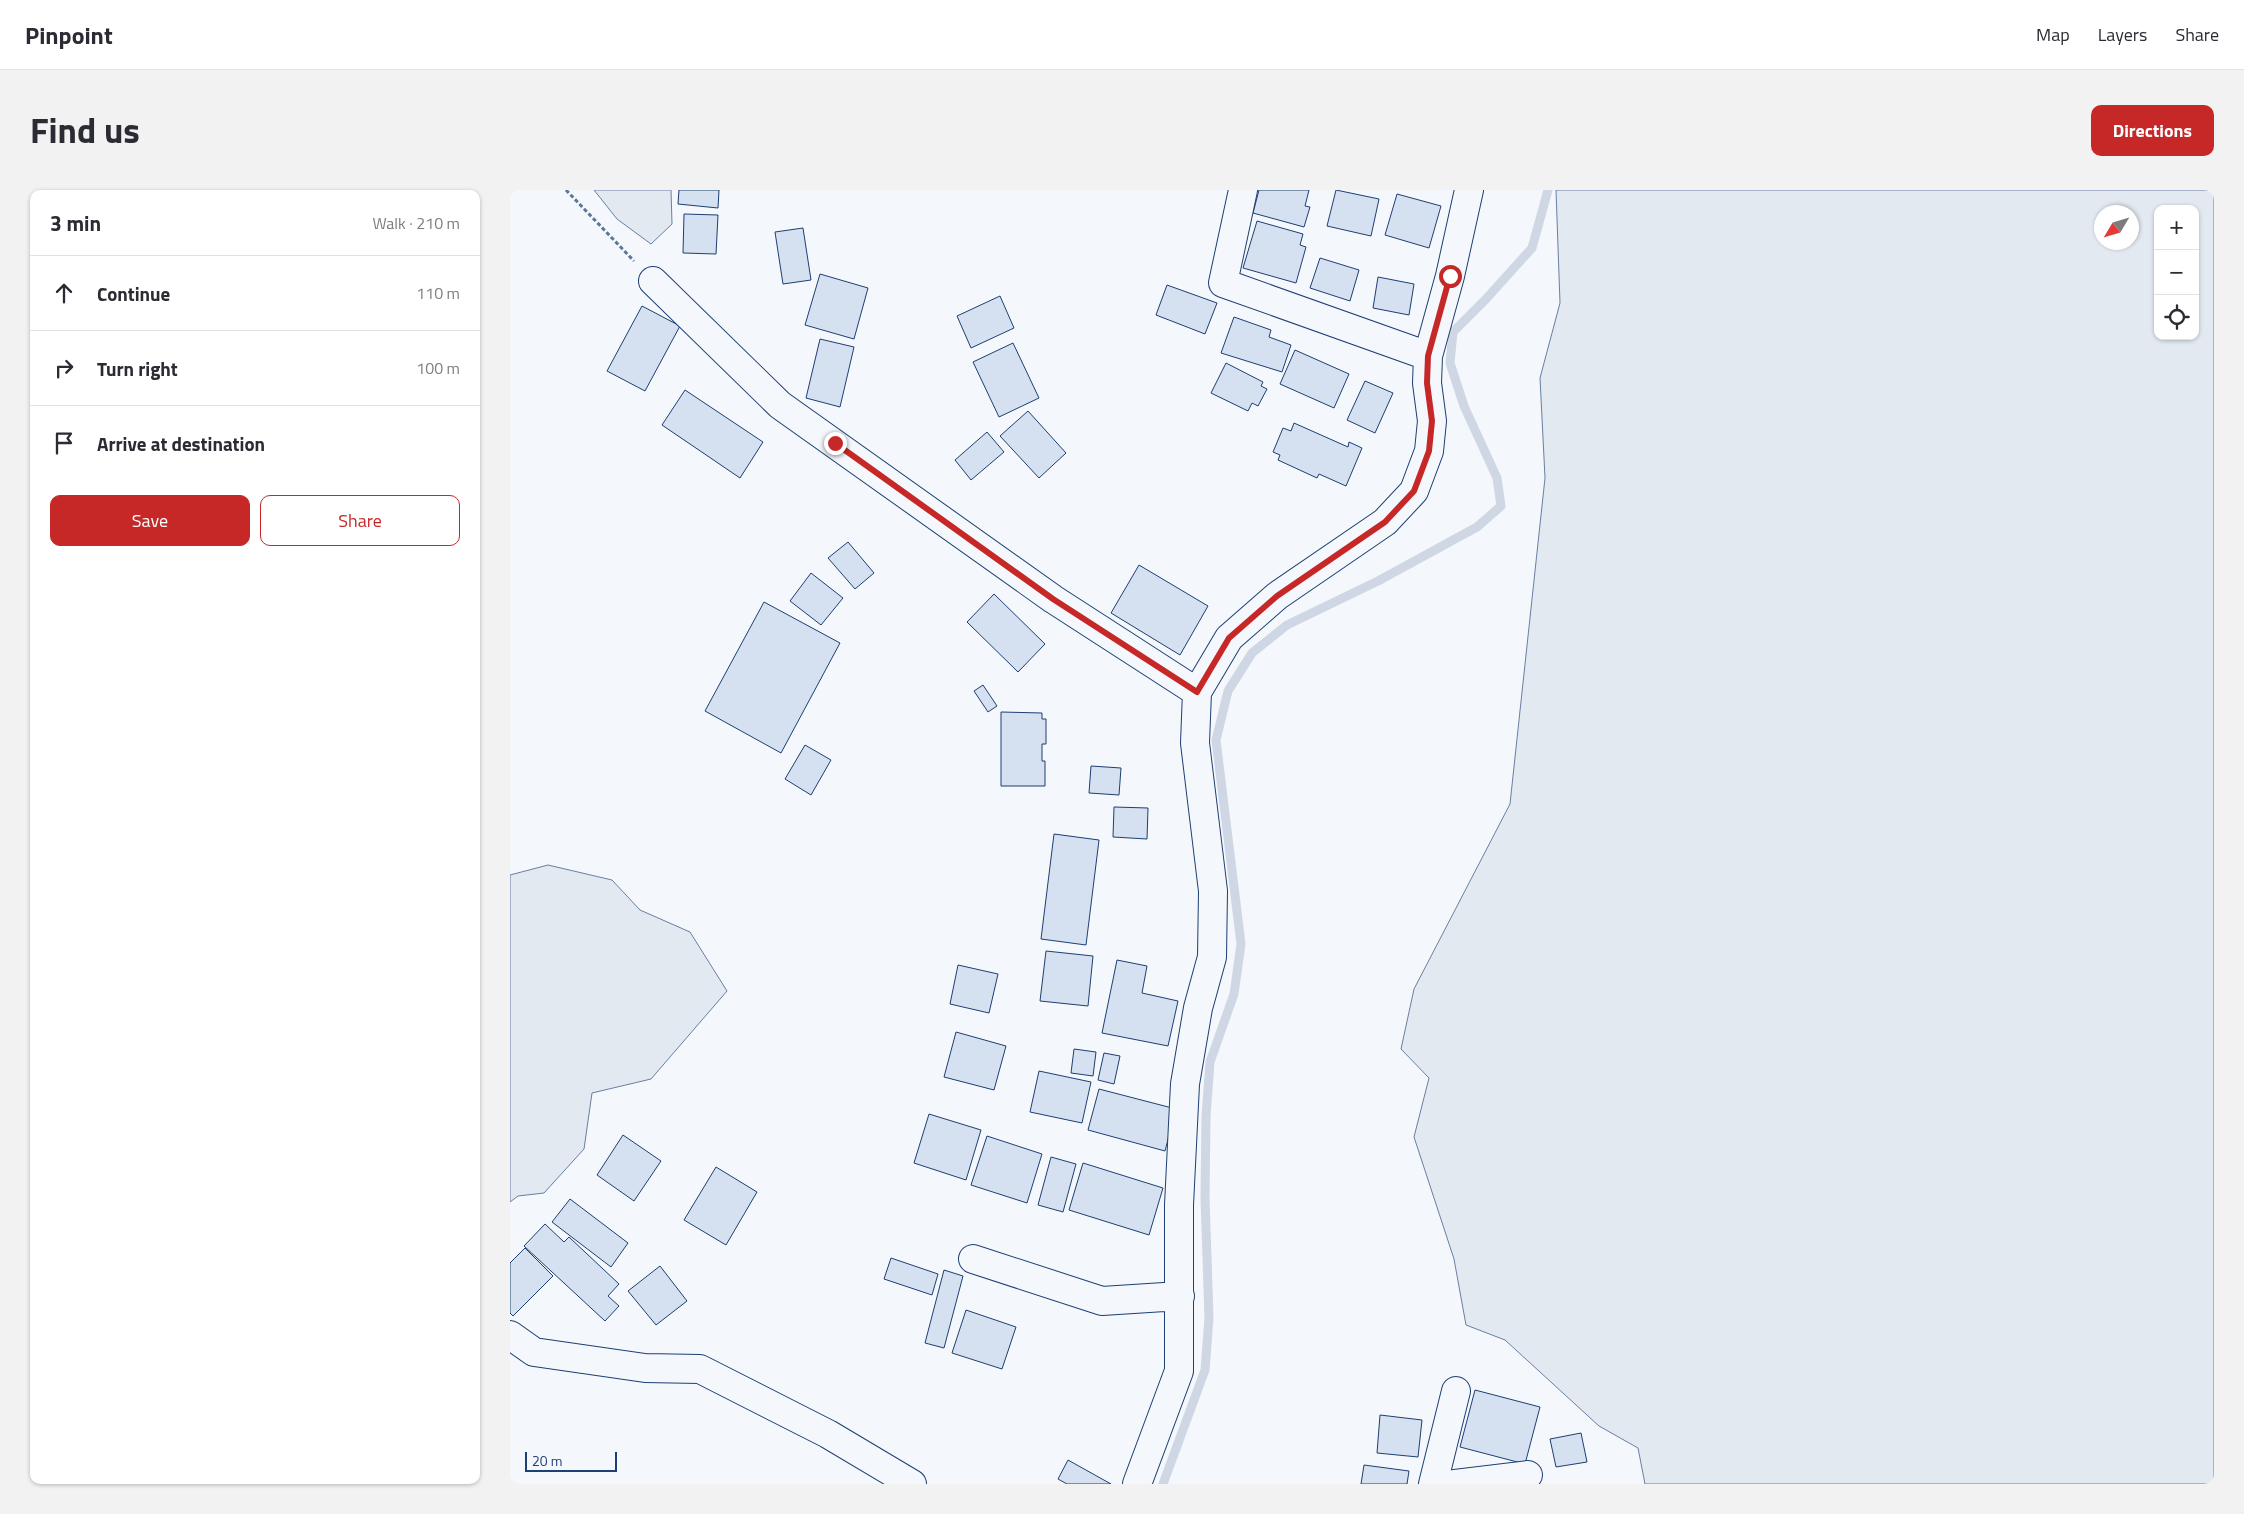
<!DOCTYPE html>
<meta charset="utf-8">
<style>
:root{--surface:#fff;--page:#f2f2f3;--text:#2b2b33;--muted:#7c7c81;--line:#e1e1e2;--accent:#c62828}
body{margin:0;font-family:"Titillium Web",sans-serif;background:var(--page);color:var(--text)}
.controls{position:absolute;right:15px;top:15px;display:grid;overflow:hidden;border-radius:10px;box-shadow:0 1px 4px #0004}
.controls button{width:45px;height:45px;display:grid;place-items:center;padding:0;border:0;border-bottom:1px solid var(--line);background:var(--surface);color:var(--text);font:25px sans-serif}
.compass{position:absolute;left:1584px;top:15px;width:45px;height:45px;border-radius:50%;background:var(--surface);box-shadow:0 1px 4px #0004;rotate:232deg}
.scale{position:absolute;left:15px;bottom:12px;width:92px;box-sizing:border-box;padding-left:5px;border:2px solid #1d3f73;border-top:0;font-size:14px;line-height:18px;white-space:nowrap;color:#1d3f73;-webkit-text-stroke:4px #f4f7fb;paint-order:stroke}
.stop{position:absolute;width:15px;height:15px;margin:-11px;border:4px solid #c62828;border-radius:50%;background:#fff}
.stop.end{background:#c62828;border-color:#fff;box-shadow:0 1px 5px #0008}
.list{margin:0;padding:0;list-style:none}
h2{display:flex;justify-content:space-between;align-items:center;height:65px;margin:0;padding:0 20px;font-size:21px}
h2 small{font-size:16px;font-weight:400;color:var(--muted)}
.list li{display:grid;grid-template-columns:32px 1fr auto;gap:15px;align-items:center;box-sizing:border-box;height:75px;padding:0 20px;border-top:1px solid var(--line)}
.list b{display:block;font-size:19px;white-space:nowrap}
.list em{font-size:16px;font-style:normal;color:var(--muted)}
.actions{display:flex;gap:10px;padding:15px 20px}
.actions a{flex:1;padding:11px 0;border:1px solid var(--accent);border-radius:10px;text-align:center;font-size:18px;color:var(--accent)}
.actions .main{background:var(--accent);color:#fff}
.icon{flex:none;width:28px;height:28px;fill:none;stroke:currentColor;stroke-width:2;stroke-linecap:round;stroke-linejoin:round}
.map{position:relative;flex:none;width:1704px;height:1294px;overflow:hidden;border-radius:10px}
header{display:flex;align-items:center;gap:30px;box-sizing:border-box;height:70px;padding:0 25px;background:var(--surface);border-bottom:1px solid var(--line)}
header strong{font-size:24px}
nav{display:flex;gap:28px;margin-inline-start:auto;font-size:18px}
.intro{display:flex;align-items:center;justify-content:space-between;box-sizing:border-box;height:120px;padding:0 30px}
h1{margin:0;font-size:35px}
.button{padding:12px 22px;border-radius:10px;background:var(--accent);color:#fff;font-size:18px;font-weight:700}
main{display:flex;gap:30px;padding:0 30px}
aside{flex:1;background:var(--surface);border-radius:10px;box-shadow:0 1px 4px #0004}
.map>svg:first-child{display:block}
</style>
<header>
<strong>Pinpoint</strong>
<nav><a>Map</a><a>Layers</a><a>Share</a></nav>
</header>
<div class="intro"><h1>Find us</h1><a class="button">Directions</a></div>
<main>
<aside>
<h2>3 min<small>Walk · 210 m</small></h2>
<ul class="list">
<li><svg class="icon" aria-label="ahead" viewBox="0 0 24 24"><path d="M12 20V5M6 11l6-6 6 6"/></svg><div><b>Continue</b></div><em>110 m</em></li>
<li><svg class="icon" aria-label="right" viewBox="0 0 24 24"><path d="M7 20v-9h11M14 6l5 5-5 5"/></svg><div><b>Turn right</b></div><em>100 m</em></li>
<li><svg class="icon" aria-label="arrive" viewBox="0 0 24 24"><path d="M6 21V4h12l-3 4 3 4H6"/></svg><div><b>Arrive at destination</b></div></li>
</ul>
<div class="actions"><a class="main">Save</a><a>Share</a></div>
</aside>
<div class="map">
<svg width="1704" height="1294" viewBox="0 0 1704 1294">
<rect width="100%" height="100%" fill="#f4f7fb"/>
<path fill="#e3e9f0" stroke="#687fa3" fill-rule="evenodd" d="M84 0H161L162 34 141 54 107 29Z
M1046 0H1704V1294H1135L1128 1258 1089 1236 995 1150 956 1135 944 1069 904 947 919 888 891 859 904 799 1000 614 1035 288 1030 188 1050 113ZM1648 19H1685V146H1648ZM1622 22V52H1592V22Z
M38 675 102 690 130 720 180 742 217 801 141 889 82 903 74 959 34 1003 8 1006 0 1012V685Z"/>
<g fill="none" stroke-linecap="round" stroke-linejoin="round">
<path stroke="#cfd7e4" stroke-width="9" d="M653 1294 695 1180 699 1128 695 1007 696 926 700 872 724 804 731 754 706 550 718 501 742 463 777 435 868 391 967 337 991 316 987 288 954 216 940 173 943 142 976 109 1022 58 1038 0"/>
</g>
<path fill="#d5e0f0" stroke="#1d3f73" d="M169 0H209L208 18 168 14Z
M749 0H799L795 16 800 17 794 37 743 23Z
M826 0 869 9 861 46 817 36Z
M887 4 931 16 919 58 875 45Z
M174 24 208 25 206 64 173 63Z
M747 31 793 44 790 55 796 57 786 93 733 78Z
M293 38 301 90 273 94 265 42Z
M810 68 849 80 840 111 800 98Z
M310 84 358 98 344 149 295 135Z
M868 87 904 94 899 125 863 118Z
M657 95 707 113 695 144 646 125Z
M490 106 504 138 461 158 447 126Z
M132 116 170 136 135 201 97 181Z
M724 127 761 140 759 147 781 155 772 182 711 163Z
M310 149 344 157 330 217 296 208Z
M503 153 529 208 489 227 463 172Z
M785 160 839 184 824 218 770 194Z
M716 173 753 192 751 196 757 199 748 216 742 213 738 221 701 203Z
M855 191 883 203 865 243 837 230Z
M175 200 253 252 230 288 152 235Z
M518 221 556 263 529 288 490 246Z
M784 233 838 257 839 252 852 258 836 296 809 284 807 288 768 270 770 265 763 262 773 238 781 241Z
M477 242 494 262 461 290 445 270Z
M338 352 364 383 345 399 318 368Z
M629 375 698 416 670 465 601 423Z
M301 383 333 408 311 435 280 411Z
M484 404 535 454 508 482 457 432Z
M254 412 330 453 271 563 195 521Z
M473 495 487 516 478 522 464 501Z
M491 522 532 523V529H536V554H532V571H535V596H491Z
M295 555 321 570 301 605 275 589Z
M581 576 611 578 609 605 579 603Z
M604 617 638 618 637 649 603 647Z
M544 644 589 650 576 755 531 749Z
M536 761 583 766 578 816 530 811Z
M607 770 637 776 632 803 668 811 658 856 592 843Z
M448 775 488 784 479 823 440 814Z
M446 842 496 856 484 900 434 887Z
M564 859 586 862 583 886 561 883Z
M594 863 610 866 604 894 588 890Z
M529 881 581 892 572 933 520 922Z
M589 899 666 919 655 961 578 940Z
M419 924 471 940 456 990 404 973Z
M113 945 151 971 124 1011 87 985Z
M477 946 532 964 517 1013 461 995Z
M541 967 566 974 553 1022 528 1015Z
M573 973 653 998 639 1045 559 1020Z
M206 977 247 1002 216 1055 174 1030Z
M60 1009 118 1053 101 1077 42 1032Z
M35 1034 54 1052 59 1047 109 1094 98 1106 109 1116 95 1131 14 1056Z
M15 1058 43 1086 3 1126 0 1123V1073Z
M381 1068 428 1084 422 1105 374 1089Z
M150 1076 177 1111 146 1135 118 1101Z
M434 1080 453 1086 434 1158 415 1153Z
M456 1120 506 1137 492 1179 442 1163Z
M965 1200 1030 1217 1015 1274 950 1257Z
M870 1225 912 1230 908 1267 867 1263Z
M1071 1243 1077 1272 1046 1277 1040 1249Z
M558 1270 601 1294H557L548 1289Z
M854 1275 899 1281 897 1294H851Z"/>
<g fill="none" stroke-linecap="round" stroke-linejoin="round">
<defs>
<path id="minor" d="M733 0 713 93 918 166
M143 91 270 215 543 409 687 502
M463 1069 592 1111 670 1106
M0 1145 24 1162 135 1178 190 1179 318 1244 402 1294
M627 1294 669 1181V1015L675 894 688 818 702 767 703 701 685 553 687 502 719 448 767 406 875 332 904 301 919 261 922 231 917 193 918 166 940 86 959 0
M923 1294 946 1201
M945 1294 1018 1285"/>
</defs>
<use href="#minor" stroke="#1d3f73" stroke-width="30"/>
<path stroke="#5e769c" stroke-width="3" stroke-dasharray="4 2.5" stroke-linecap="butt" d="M56 0 124 71"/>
<use href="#minor" stroke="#f4f7fb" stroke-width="28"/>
</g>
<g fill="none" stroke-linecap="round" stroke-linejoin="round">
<path stroke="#c62828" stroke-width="6" d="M325 253 543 409 687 502 719 448 767 406 875 332 904 301 919 261 922 231 917 193 918 166 940 86"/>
</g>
</svg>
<div class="controls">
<button>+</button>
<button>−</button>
<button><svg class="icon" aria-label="locate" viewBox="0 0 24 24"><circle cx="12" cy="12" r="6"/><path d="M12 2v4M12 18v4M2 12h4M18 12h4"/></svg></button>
</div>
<svg class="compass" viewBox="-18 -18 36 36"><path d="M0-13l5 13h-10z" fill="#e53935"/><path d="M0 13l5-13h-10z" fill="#7c7c81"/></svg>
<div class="scale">20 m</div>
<div class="stop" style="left:940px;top:86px"></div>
<div class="stop end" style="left:325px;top:253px"></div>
</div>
</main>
